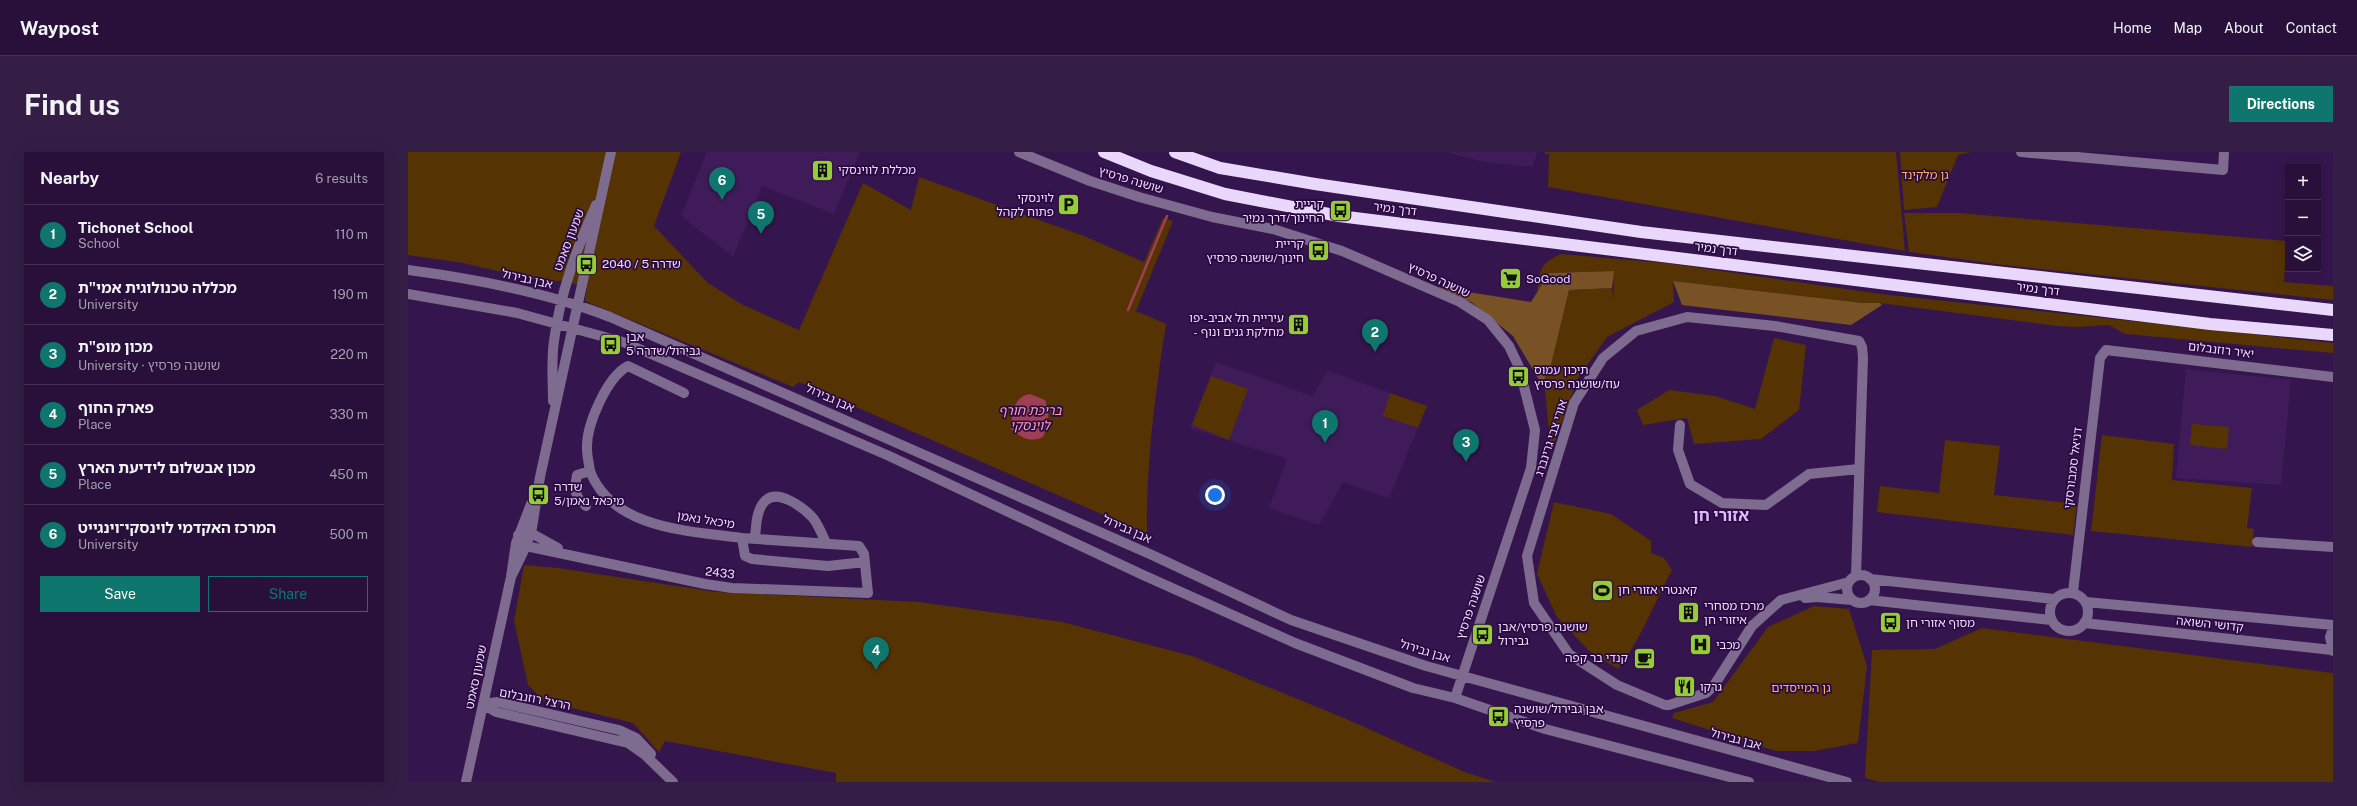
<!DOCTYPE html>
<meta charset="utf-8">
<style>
:root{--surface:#28103a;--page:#341e45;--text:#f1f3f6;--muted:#a59daf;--line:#443054;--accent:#0f766e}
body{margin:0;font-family:"Public Sans","Noto Sans Hebrew",sans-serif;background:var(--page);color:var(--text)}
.controls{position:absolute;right:12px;top:12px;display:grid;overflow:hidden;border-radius:0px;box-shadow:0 4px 16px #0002}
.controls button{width:36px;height:36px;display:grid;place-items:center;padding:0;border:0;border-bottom:1px solid var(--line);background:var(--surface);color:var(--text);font:20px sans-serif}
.you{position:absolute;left:807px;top:343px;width:14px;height:14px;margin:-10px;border:3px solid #fff;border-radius:50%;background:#1a73e8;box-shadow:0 0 0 6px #1a73e833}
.badge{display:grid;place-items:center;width:26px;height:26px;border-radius:50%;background:var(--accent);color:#fff;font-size:13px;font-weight:700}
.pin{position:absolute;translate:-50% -33px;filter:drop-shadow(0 1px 2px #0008)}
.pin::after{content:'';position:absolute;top:21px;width:14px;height:12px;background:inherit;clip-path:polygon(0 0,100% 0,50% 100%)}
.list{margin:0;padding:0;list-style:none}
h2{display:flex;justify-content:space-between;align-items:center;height:52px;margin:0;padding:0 16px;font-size:17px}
h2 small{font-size:13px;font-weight:400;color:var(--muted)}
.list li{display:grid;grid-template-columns:26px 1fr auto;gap:12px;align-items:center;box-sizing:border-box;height:60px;padding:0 16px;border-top:1px solid var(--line)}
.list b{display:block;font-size:15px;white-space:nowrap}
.list p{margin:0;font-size:13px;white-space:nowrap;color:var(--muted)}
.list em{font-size:13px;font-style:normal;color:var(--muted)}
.actions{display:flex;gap:8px;padding:12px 16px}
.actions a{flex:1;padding:9px 0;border:1px solid var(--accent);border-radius:0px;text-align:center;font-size:14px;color:var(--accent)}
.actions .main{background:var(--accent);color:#fff}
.icon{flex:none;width:22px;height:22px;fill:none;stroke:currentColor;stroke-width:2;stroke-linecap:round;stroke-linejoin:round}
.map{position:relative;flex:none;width:1925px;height:630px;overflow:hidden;border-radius:0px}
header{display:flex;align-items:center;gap:24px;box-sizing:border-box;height:56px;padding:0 20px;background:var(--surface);border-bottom:1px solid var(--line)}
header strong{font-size:19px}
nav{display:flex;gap:22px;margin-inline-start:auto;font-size:14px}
.intro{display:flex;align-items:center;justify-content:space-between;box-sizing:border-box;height:96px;padding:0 24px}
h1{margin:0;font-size:28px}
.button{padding:10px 18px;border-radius:0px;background:var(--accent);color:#fff;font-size:14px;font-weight:700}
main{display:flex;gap:24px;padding:0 24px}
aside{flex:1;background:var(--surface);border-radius:0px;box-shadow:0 4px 16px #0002}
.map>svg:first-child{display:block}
</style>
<header>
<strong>Waypost</strong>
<nav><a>Home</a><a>Map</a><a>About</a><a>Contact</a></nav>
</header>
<div class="intro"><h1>Find us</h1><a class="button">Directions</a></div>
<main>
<aside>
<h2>Nearby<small>6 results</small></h2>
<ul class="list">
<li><span class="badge">1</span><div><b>Tichonet School</b><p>School</p></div><em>110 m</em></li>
<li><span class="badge">2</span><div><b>מכללה טכנולוגית אמי&quot;ת</b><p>University</p></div><em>190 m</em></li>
<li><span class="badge">3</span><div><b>מכון מופ&quot;ת</b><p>University · שושנה פרסיץ</p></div><em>220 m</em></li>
<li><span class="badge">4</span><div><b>פארק החוף</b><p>Place</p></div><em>330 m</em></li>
<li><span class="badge">5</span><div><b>מכון אבשלום לידיעת הארץ</b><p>Place</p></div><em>450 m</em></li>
<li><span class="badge">6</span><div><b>המרכז האקדמי לוינסקי־וינגייט</b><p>University</p></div><em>500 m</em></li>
</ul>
<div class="actions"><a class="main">Save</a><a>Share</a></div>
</aside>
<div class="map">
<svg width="1925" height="630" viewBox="0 0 1925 630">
<rect width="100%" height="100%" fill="#35154d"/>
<path fill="#401b5a" d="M299 0H452L426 62 354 34 325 105 273 64Z
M1038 0H1129L1125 15 1076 10Z
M808 210 904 244 920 219 1019 254 981 346 935 330 911 373 861 356 879 307 782 276Z
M1778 217 1883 228 1873 333 1768 326Z"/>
<path fill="#563303" d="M0 0H273L246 74 300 131 333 152 391 178 455 31 503 58 511 25 676 84 736 110 755 66 765 69 728 159 758 172C747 242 738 312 739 382L391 230 385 235 177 149 179 136C167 132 154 125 141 131L55 111 0 103Z
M1137 0H1488L1497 99 1140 35 1141 1 1137 3Z
M1492 0H1563L1550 3 1529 55 1496 58Z
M1496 61H1550L1879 89 1876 130 1925 134V148L1596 113 1501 100Z
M1153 102 1258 111 1473 142 1925 191V201L1717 182 1701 173 1670 175 1649 174 1472 151H1455L1265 129 1266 150 1199 185 1170 226 1143 300 1136 228 1143 213 1161 138 1204 136 1206 147 1205 119 1141 121 1129 140C1132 118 1131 112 1153 102Z
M1366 186 1398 193 1391 258 1353 287 1286 292 1279 266 1235 273 1229 258 1261 238 1307 244 1347 257Z
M803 224 840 237 821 288 784 273Z
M982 241 1019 254 1010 276 975 264Z
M1784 272 1821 275 1819 297 1782 293Z
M1694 283 1766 292 1764 328 1844 336 1839 376 1846 377 1844 395 1683 379Z
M1537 288 1592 294 1586 343 1669 352 1665 383 1469 360 1472 334 1531 341Z
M1146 350 1203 362 1243 389V401L1256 406 1264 418C1246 451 1233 488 1210 517L1181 499 1149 465 1129 422Z
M116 413 150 416 308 440 511 450 654 470 784 504 936 566 1059 621 1088 630H428V621L257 589 251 600 225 571 136 549 120 533 106 469Z
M1406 454 1441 457 1459 514 1450 591 1406 599H1368L1264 566 1266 561 1305 550 1360 475Z
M1574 476 1925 521V630H1472L1457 626 1464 498 1527 497Z"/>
<path fill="#785225" d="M1206 119 1204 136 1161 138 1143 213 1136 228H1131L1105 184 1063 150 1029 135 1123 150 1141 121Z
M1265 129 1455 151H1472L1474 153 1443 173 1274 153Z"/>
<path fill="#a03e56" d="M622 242 637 248C642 262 641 272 635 285 622 291 614 286 603 277 604 261 605 245 622 242Z"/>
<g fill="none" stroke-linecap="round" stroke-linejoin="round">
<path stroke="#a03e56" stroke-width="2.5" d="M720 158 759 64"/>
<path stroke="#7e6b90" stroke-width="10" d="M611 0 682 29 731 45 804 65 865 77 934 99 1052 150 1080 168 1101 194 1111 215 1127 278 1123 316 1047 546
M1613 0 1815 18 1816 0
M0 118C68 127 138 140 202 165L744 403 883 468 1018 514 1439 630
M0 142 109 161 215 190 479 303 735 423 887 491 1005 536 1047 546 1137 577 1341 630
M145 249C145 229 143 209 146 189 152 141 169 96 188 53
M1272 273 1270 298 1282 332 1314 351 1358 353 1401 322 1451 317
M182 319C181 312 179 304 179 297 178 273 199 225 220 214L276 241
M178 354C166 344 166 338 169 323L182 319C204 377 281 379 334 386L337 404 344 407 420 414 457 410
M116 382 123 381 150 396
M110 383 118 394 297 432 324 436 460 441 456 402 451 394 334 386
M347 387C348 375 348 358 357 349 370 336 396 356 405 366 411 374 414 382 418 391
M1849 390 1925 395
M1439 437a14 14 0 1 1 28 0a14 14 0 1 1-28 0Z
M103 425 118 394 124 376 132 325 203 0
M1462 427 1646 447
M1441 430 1373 448 1344 474 1305 535 1298 541 1261 553H1257L1209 533 1161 502 1126 451 1119 404 1166 251 1195 206 1228 179 1279 165 1367 174 1451 189 1454 195 1455 205 1448 424
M1665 440 1692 206 1698 198 1925 225
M1642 460a19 19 0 1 1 38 0a19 19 0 1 1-38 0Z
M1397 446 1409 445 1444 448
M1461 448 1643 468
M1678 450 1925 473
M1676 471 1924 498
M1925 477 1922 485 1925 499
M75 552 88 560 220 591 237 603 265 630
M75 552 90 550 211 578 228 586 243 602
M58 630 103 425 108 391 123 352"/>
<path stroke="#ead8fc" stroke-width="12" d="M696 0 743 19 817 42 931 64 1802 172 1925 183
M767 0 812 16 907 32 1233 80 1925 158"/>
</g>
<defs>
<symbol id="building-square" viewBox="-11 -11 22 22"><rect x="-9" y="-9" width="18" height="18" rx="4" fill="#96cc3a" stroke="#2b0941"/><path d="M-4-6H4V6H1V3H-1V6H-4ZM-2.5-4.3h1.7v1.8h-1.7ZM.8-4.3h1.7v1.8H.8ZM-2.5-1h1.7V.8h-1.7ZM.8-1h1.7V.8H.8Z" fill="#111"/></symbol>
<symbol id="parking-square" viewBox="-11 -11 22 22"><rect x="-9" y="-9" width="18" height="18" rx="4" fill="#96cc3a" stroke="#2b0941"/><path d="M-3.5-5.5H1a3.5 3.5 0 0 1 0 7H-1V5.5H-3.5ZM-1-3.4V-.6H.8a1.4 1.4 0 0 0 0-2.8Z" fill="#111"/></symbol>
<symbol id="bus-square" viewBox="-11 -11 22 22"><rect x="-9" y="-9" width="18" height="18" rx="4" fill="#96cc3a" stroke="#2b0941"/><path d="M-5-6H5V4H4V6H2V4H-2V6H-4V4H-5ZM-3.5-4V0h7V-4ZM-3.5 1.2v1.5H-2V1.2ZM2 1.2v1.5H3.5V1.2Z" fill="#111"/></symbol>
<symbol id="supermarket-square" viewBox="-11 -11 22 22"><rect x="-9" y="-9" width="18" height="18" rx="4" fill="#96cc3a" stroke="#2b0941"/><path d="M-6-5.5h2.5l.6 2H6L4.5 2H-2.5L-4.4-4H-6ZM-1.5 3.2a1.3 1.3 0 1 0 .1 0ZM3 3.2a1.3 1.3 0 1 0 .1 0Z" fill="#111"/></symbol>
<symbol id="stadium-square" viewBox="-11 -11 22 22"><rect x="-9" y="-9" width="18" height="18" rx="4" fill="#96cc3a" stroke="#2b0941"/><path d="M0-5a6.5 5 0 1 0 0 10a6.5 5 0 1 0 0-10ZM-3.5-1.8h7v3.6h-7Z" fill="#111"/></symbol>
<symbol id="hospital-square" viewBox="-11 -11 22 22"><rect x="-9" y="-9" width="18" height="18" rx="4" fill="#96cc3a" stroke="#2b0941"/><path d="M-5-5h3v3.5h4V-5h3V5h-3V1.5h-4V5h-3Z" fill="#111"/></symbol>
<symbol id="cafe-square" viewBox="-11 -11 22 22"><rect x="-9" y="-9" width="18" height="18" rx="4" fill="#96cc3a" stroke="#2b0941"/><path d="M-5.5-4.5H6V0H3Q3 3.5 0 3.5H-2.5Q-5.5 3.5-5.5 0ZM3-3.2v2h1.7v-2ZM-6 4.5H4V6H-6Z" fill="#111"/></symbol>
<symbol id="restaurant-square" viewBox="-11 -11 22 22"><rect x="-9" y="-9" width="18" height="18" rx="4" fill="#96cc3a" stroke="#2b0941"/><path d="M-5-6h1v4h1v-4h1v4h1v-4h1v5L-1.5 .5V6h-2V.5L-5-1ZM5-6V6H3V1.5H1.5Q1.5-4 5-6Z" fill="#111"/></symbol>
</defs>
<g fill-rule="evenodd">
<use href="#building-square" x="402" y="6" width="25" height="25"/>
<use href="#parking-square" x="648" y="40" width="25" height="25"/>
<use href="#bus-square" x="920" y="46" width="25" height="25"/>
<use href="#bus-square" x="898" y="86" width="25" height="25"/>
<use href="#bus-square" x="166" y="100" width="25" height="25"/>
<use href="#supermarket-square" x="1090" y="114" width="25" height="25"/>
<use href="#building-square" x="878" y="160" width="25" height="25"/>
<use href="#bus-square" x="190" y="180" width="25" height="25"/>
<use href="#bus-square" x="1098" y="212" width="25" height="25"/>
<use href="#bus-square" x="118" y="330" width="25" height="25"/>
<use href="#stadium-square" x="1182" y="426" width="25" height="25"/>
<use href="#building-square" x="1268" y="448" width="25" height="25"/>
<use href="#bus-square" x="1470" y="458" width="25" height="25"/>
<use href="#bus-square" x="1062" y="470" width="25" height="25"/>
<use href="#hospital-square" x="1280" y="480" width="25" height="25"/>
<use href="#cafe-square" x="1224" y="494" width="25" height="25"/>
<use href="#restaurant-square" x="1264" y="522" width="25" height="25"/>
<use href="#bus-square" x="1078" y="552" width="25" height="25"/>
</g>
<g text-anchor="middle" stroke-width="3.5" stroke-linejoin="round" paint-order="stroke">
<g font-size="12" fill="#eddcff" stroke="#2b0941" text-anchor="start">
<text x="430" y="22">מכללת לווינסקי</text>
<text x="646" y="50" text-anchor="end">לוינסקי<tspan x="646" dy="14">פתוח לקהל</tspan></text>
<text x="916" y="56" text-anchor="end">קריית<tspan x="916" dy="14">החינוך/דרך נמיר</tspan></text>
<text x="896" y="96" text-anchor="end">קריית<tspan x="896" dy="14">חינוך/שושנה פרסיץ</tspan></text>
<text x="194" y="116">שדרה 5 / 2040</text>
<text x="1118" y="131">SoGood</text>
<text x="876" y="170" text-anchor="end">עיריית תל אביב-יפו<tspan x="876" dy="14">- מחלקת גנים ונוף</tspan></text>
<text x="218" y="189">אבן<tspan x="218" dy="14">גבירול/שדרה 5</tspan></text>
<text x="1126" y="222">תיכון עמוס<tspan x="1126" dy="14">עוז/שושנה פרסיץ</tspan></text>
<text x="146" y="339">שדרה<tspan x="146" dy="14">5/מיכאל נאמן</tspan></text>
<text x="1210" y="442">קאנטרי אזורי חן</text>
<text x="1296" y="458">מרכז מסחרי<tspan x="1296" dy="14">איזורי חן</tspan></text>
<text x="1498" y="475">מסוף אזורי חן</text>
<text x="1090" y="479">שושנה פרסיץ/אבן<tspan x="1090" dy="14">גבירול</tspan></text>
<text x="1308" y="497">מכבי</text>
<text x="1220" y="510" text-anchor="end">קנדי בר קפה</text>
<text x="1292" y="539">גרקו</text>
<text x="1106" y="561">אבן גבירול/שושנה<tspan x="1106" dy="14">פרסיץ</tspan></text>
</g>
<g font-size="12" fill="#fdb564" stroke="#2b0941">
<text x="1517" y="27">גן מלקינד</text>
<text x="1393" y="540">גן המייסדים</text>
</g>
<g font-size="12" fill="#eddcff" stroke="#2b0941">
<text transform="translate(723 28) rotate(17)" y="4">שושנה פרסיץ</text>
<text transform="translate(987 57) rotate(7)" y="4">דרך נמיר</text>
<text transform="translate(161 88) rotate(-69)" y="4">שמעון סאמט</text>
<text transform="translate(1308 97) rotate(7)" y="4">דרך נמיר</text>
<text transform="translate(119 127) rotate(13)" y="4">אבן גבירול</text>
<text transform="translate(1031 128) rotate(25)" y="4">שושנה פרסיץ</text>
<text transform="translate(1630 137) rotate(7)" y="4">דרך נמיר</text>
<text transform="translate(1813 198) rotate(7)" y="4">יאיר רוזנבלום</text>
<text transform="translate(422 246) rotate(24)" y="4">אבן גבירול</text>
<text transform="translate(1143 286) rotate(-72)" y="4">אורי צבי גרינברג</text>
<text transform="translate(1665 316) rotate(-83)" y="4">דניאל סמבורסקי</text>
<text transform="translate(298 368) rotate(9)" y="4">מיכאל נאמן</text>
<text transform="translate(719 377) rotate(24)" y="4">אבן גבירול</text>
<text transform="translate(312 421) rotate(7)" y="4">2433</text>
<text transform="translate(1063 455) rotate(-71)" y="4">שושנה פרסיץ</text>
<text transform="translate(1802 472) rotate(6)" y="4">קדושי השואה</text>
<text transform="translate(1017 499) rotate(17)" y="4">אבן גבירול</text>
<text transform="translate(68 525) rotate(-78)" y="4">שמעון סאמט</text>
<text transform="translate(127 547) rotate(11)" y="4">הרצל רוזנבלום</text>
<text transform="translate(1328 587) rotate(15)" y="4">אבן גבירול</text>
</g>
<g font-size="13" font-style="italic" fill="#f4a4b2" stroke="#2b0941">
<text x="622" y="263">בריכת חורף<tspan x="622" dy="15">לוינסקי</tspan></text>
</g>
<g font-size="16" font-weight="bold" fill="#ddbafe" stroke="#2b0941">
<text x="1313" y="369">אזורי חן</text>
</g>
</g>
</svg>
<div class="controls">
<button>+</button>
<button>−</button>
<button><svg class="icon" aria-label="layers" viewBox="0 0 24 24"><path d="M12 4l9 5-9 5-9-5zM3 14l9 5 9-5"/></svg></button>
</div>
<div class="you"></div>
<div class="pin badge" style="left:917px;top:291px">1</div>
<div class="pin badge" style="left:967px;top:200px">2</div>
<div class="pin badge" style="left:1058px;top:310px">3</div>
<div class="pin badge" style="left:468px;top:518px">4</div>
<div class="pin badge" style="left:353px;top:82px">5</div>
<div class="pin badge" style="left:314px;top:48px">6</div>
</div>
</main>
